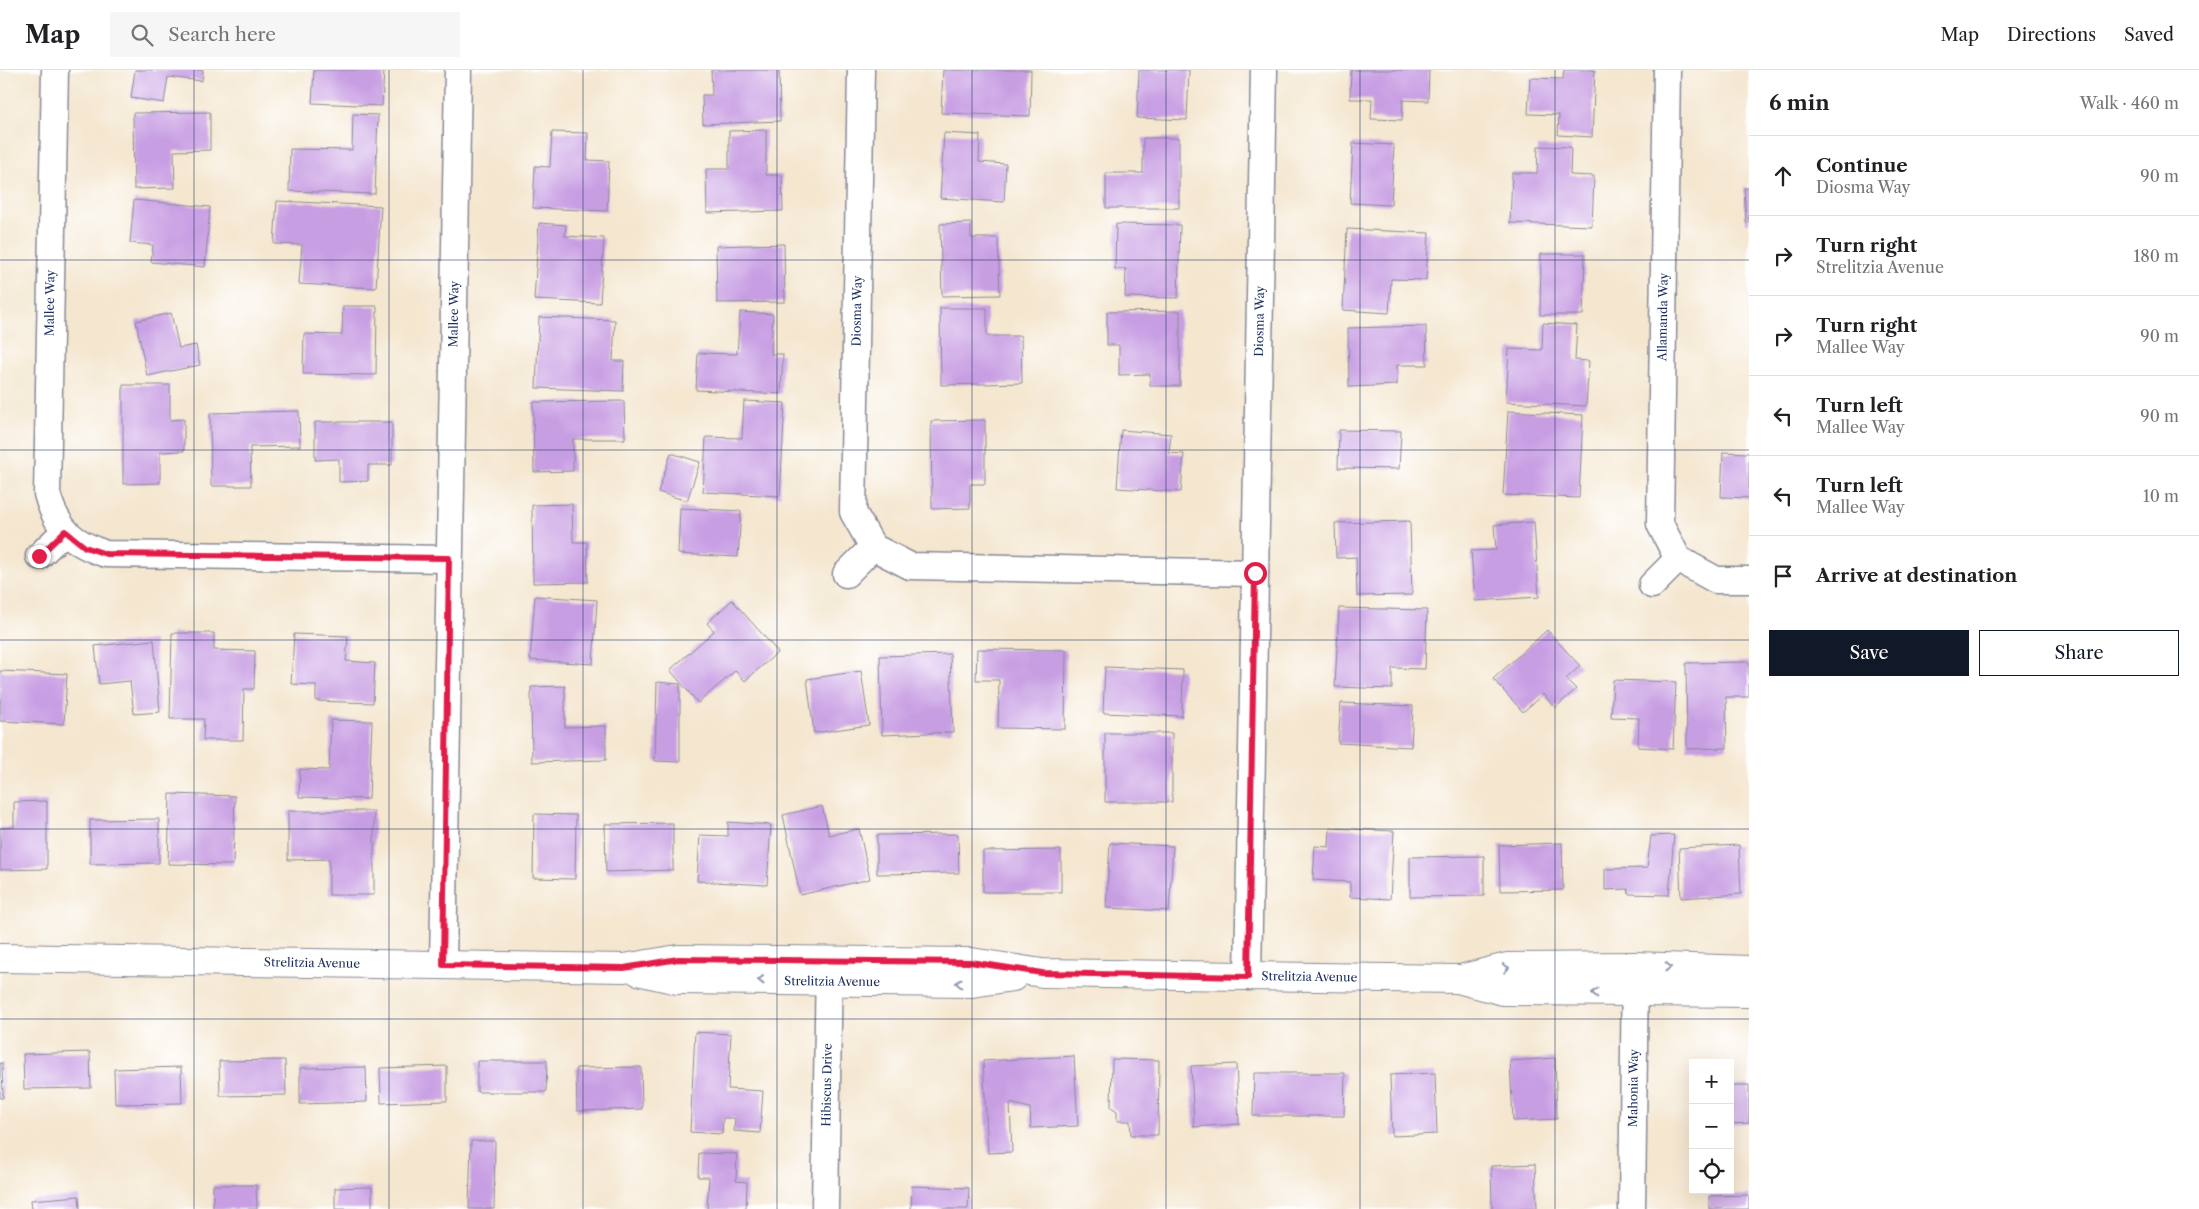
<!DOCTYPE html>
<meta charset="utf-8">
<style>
:root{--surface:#fff;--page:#f6f6f6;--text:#202124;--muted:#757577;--line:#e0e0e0;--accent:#111827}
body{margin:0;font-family:"Libre Caslon Text",serif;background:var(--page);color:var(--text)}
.controls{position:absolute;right:15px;bottom:15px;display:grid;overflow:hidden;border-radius:0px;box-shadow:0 5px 20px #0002}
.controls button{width:45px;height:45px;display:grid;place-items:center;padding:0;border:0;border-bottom:1px solid var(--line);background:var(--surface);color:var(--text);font:25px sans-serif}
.stop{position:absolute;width:15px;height:15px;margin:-11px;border:4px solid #e11d48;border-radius:50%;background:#fff}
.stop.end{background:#e11d48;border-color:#fff;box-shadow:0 1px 5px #0008}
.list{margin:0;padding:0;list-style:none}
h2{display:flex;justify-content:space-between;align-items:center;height:65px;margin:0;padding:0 20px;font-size:21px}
h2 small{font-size:16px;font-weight:400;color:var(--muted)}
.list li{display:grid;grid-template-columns:32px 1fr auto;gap:15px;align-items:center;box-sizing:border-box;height:80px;padding:0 20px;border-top:1px solid var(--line)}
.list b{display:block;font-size:19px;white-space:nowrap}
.list p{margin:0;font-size:16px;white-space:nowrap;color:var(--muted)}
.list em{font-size:16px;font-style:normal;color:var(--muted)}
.actions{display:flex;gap:10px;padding:15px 20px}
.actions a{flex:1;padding:11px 0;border:1px solid var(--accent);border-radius:0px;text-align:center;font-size:18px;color:var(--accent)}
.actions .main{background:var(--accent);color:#fff}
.icon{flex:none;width:28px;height:28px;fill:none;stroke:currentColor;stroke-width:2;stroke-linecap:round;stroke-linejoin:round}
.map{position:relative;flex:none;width:1749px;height:1139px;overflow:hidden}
header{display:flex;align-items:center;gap:30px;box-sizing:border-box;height:70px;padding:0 25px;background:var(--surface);border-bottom:1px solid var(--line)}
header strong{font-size:24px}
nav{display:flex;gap:28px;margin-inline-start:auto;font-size:18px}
.search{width:350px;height:45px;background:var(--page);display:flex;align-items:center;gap:12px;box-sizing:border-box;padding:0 18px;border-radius:0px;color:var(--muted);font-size:19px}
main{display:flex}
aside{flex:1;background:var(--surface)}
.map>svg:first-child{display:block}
</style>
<header>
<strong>Map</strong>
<div class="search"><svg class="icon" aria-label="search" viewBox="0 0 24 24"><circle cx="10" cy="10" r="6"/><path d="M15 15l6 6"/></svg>Search here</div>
<nav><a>Map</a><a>Directions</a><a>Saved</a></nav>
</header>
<main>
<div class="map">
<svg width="1749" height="1139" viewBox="0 0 1749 1139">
<rect width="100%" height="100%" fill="#fff"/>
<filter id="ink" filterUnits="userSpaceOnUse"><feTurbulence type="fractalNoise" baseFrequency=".02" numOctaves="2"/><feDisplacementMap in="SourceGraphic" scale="10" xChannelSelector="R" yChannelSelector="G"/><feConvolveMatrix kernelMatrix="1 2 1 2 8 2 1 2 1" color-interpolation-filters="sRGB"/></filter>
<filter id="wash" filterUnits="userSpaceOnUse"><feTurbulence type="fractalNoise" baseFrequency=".0096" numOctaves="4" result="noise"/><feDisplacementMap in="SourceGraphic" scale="20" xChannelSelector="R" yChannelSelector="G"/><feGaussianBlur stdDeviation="1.12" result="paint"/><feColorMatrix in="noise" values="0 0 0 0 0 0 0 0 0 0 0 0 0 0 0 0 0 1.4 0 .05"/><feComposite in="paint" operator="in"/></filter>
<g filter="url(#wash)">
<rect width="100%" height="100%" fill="#f4e6cf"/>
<g id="blocks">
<path fill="#c89ee3" d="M135 0H203L202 11 168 7 164 33 131 28Z
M314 0H384L382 36 312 33Z
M711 0H779L780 51 703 54 702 25H712Z
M943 0H1031L1030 46 941 43Z
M1139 0H1189L1187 50 1137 48Z
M1351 0H1429L1428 31 1403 30 1402 50 1371 49 1372 29H1350Z
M1564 0H1595L1592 67 1558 65 1559 45 1528 44 1530 8 1563 9Z
M210 42V80L174 81 175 118 134 119 133 43Z
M353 44 378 45 375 124 289 121 290 79 352 80Z
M766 60V105H782L783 141 707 143 706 99H729V61Z
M552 62 588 63 587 90 609 91 607 141 533 138 535 96 550 97Z
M944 63 980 65 979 92 1006 94 1004 132 940 128Z
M1143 68H1179V138H1106V103H1143Z
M1353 73 1394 75 1391 135 1350 133Z
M1538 76 1571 77 1570 105 1594 106 1592 156 1510 153 1512 103H1537Z
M1744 118H1749V153H1746Z
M134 130 210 137 205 197 151 192 153 175 130 173Z
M277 131 381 136 376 218 299 214 302 175 274 174Z
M539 153 566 155 565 166 604 168 600 233 534 230Z
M971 153V168H998L1000 225 942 226 940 154Z
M1116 154 1180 155 1178 228 1125 227 1126 199H1115Z
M1347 159 1429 163 1426 210 1391 209 1389 243 1343 240Z
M784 174 785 232 717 233 716 176Z
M1541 184H1585L1583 245H1540Z
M343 236H377L376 305 303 304 304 264 342 265Z
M940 238H987V266H1021L1022 313 941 315Z
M1180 241V316H1150V304L1119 305V275H1107V242Z
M740 242 773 244 771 284H783L781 324 696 320 698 283 737 284Z
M171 243 179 278 196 275 200 295 147 306 136 251Z
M539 247 615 250 613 291H624L623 321 536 318Z
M1543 253 1577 255 1575 290 1589 291 1586 336 1506 332 1509 279 1542 280Z
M1426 256 1427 295H1397V315L1349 317 1348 258Z
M123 315H170V350L184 349V381L160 382V413L123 414Z
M624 331 625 369H573V401L534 402 533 332Z
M744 331 785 333 780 426 703 422 706 367 742 368Z
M299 341 300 376 250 377 251 416H211L210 343Z
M1508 341 1583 345 1579 428 1503 425Z
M985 350V414H970V438L932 439 931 351Z
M315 352H392V395H368V411L339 412V389L315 390Z
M1121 360 1171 364 1169 383 1184 384 1181 422 1117 418Z
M1339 360 1401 361 1399 399 1338 398Z
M1723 382 1749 383V428L1721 427Z
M671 383 700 392 687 431 658 422Z
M572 434 573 472H587L588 512 533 513 532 435Z
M680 438 741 441 738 487 678 484Z
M1410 451 1412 525 1357 526 1356 487 1336 488 1335 453Z
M1534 452 1539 527 1475 531 1471 481 1496 480 1494 455Z
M535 526 597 530 593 594 530 590Z
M732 530 778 582 745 611 735 601 698 633 670 600 714 561 707 553Z
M1339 538 1427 540 1425 599 1392 598V619L1335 617Z
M1547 560 1580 596 1566 609 1576 619 1555 638 1543 624 1523 642 1493 609Z
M172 563H214V580L255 581 254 619H244L243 670H203L204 649H170Z
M294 564 348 566 346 591 375 593 373 633 316 631V615L291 614Z
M154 570 160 642 134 644 130 611 99 614 95 576Z
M977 579 1066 580 1065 659 998 658 999 610H976Z
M950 584 953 662 882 665 880 586Z
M1749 592V627H1726L1727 678 1687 679 1686 593Z
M1105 597 1183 600 1182 646 1103 643Z
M0 601 67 604 64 654 0 651Z
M861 601 869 655 814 663 807 609Z
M1613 610 1676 612 1673 679 1638 677 1639 648 1611 647Z
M657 612 680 614V692L655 691Z
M565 616V657L606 656V690L532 692 531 617Z
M1341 633 1413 636 1411 677 1338 673Z
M331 650 372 651 369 729 299 727 300 699 329 700Z
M1105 663H1172V732H1105Z
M170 724 235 726 233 795 168 794Z
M47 731V799L0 800V758L14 757V732Z
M822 736 829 765 859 759 870 809 800 825 783 745Z
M288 741H374V825H329V789L288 790Z
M534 744 576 745 575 809 533 808Z
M159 749V793L90 794V750Z
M728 752 771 755 767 815 697 811 700 765 728 766Z
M673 753V800L606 802 605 754Z
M1330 758 1394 761 1390 829 1350 827V812L1313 810 1315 776 1329 777Z
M958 764 959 803 877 804V765Z
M1674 765 1669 825 1629 824 1628 819 1605 820V799L1647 798 1651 766Z
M1110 773 1173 776 1169 841 1106 838Z
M1562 773 1563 820 1500 821 1499 775Z
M1739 775 1741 824 1681 828 1679 778Z
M1061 780V822H983V781Z
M1484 786V826L1410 827V787Z
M695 962 731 964 728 1019 763 1021 760 1063 734 1061 735 1048H723L722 1064 690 1062Z
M90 982 91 1018 24 1019 23 984Z
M1074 986 1078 1056 1031 1058 1030 1038 1010 1033 1012 1082 988 1083 983 991Z
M1555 988 1557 1049 1513 1051 1510 991Z
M1112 989 1159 990 1158 1065H1131L1130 1051H1117V1041L1111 1037Z
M285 990 286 1025 220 1026 219 991Z
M477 991H547L546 1022H477Z
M0 993H2L3 1028H0Z
M1236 994 1239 1054 1194 1057 1191 996Z
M447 996V1031L381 1033 380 998Z
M181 997 182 1033 115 1034 114 999Z
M366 997 367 1032 300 1034V998Z
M641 997 642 1039 577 1041 576 998Z
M1254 1003H1345L1344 1046H1253Z
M1435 1003 1437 1064 1392 1066 1390 1005Z
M1730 1015H1749V1053L1730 1054Z
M471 1071H495L494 1139H469Z
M699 1083 737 1084 736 1111 747 1112 746 1139H707L709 1107H698Z
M1535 1094 1537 1139H1492L1491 1096Z
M213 1115H256L257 1139H213Z
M912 1116 969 1118 968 1139H911Z
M372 1117V1139H335V1118Z
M1749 1125V1139H1709V1126Z
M79 1126 80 1139H32L31 1130Z"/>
</g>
</g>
<g filter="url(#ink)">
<use href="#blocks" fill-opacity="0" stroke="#888a96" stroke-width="1"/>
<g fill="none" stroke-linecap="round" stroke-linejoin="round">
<defs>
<g id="street">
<path d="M55 0 47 424C57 459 72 473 106 484L449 489"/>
<path d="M861 0 853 442 873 477 910 496 1255 503"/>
<path d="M1667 0 1660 454 1678 489 1716 510H1749"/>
<path d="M39 486 65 461"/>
<path d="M846 504 873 477"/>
<path d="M1652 515 1678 489"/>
<path id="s1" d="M443 895 458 0"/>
<path id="s2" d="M1248 907 1264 0"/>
<path id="s3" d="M825 1139 829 891"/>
<path id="s4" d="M1632 1139 1635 899"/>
</g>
<g id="secondary">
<path id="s5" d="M0 888 624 898 678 889 971 892 1042 903 1458 909 1503 921 1749 923"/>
<path id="s6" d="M638 901 678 910 972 913 1013 907"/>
<path d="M1460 909 1507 897 1635 896 1749 900"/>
</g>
</defs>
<use href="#street" stroke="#888a96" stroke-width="29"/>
<use href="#secondary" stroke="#888a96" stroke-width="30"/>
<use href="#street" stroke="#fff" stroke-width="26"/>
<use href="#secondary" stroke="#fff" stroke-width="28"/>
</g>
<defs><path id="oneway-chevron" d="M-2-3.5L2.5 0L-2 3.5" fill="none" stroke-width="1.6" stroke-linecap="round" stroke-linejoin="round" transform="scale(1.25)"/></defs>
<g stroke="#8d97ae">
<use href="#oneway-chevron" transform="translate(1668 897) rotate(1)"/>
<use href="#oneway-chevron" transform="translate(1506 898) rotate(-9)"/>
<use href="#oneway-chevron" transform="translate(761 910) rotate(-180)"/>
<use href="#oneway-chevron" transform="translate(959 913) rotate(-179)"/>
<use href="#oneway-chevron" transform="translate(1595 923) rotate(-179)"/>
</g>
</g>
<g fill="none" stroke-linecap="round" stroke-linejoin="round" filter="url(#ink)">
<path stroke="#e11d48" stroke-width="6" d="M39 486 65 461 85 477 106 484 449 488 443 895 624 898 678 889 970 892 1042 903 1248 907 1255 503"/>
</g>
<path fill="none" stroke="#1b2f5e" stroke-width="1" stroke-opacity="0.55" d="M194 0V1139M389 0V1139M583 0V1139M777 0V1139M972 0V1139M1166 0V1139M1360 0V1139M1555 0V1139M0 190H1749M0 380H1749M0 570H1749M0 759H1749M0 949H1749"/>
<g text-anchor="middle" stroke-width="4" stroke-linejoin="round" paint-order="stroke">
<g font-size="12" fill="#1b2f5e" stroke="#fff">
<text transform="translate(50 233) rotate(-89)" y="4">Mallee Way</text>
<text transform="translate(857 241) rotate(-89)" y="4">Diosma Way</text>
<text dy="4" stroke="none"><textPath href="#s1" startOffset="651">Mallee Way</textPath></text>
<text transform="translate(1663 247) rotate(-89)" y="4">Allamanda Way</text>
<text dy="4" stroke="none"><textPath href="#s2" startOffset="656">Diosma Way</textPath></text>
<text dy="4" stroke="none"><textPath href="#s5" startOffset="312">Strelitzia Avenue</textPath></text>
<text dy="4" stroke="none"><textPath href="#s5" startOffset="1311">Strelitzia Avenue</textPath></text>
<text dy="4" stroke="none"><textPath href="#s6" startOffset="195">Strelitzia Avenue</textPath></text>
<text dy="4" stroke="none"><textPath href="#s3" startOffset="124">Hibiscus Drive</textPath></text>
<text dy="4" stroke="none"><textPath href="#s4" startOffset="121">Mahonia Way</textPath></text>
</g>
</g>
</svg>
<div class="controls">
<button>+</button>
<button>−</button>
<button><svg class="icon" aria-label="locate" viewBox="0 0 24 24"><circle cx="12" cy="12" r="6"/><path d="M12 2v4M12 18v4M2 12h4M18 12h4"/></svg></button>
</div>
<div class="stop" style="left:1255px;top:503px"></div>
<div class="stop end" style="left:39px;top:486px"></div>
</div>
<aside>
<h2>6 min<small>Walk · 460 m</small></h2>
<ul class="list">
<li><svg class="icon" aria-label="ahead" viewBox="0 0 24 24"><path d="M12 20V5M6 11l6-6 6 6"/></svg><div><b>Continue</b><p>Diosma Way</p></div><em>90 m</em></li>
<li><svg class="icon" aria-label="right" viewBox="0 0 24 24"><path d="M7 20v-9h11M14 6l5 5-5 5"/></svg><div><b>Turn right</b><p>Strelitzia Avenue</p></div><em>180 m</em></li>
<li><svg class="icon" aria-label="right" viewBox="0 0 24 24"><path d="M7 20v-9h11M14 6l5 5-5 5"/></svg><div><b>Turn right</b><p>Mallee Way</p></div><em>90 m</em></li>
<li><svg class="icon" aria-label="left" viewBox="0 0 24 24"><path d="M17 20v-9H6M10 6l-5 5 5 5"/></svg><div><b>Turn left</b><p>Mallee Way</p></div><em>90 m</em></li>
<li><svg class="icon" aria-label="left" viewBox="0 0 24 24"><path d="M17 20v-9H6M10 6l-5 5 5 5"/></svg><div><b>Turn left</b><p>Mallee Way</p></div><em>10 m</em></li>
<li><svg class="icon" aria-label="arrive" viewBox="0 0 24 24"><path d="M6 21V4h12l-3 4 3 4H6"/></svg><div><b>Arrive at destination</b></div></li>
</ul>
<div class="actions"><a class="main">Save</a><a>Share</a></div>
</aside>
</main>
